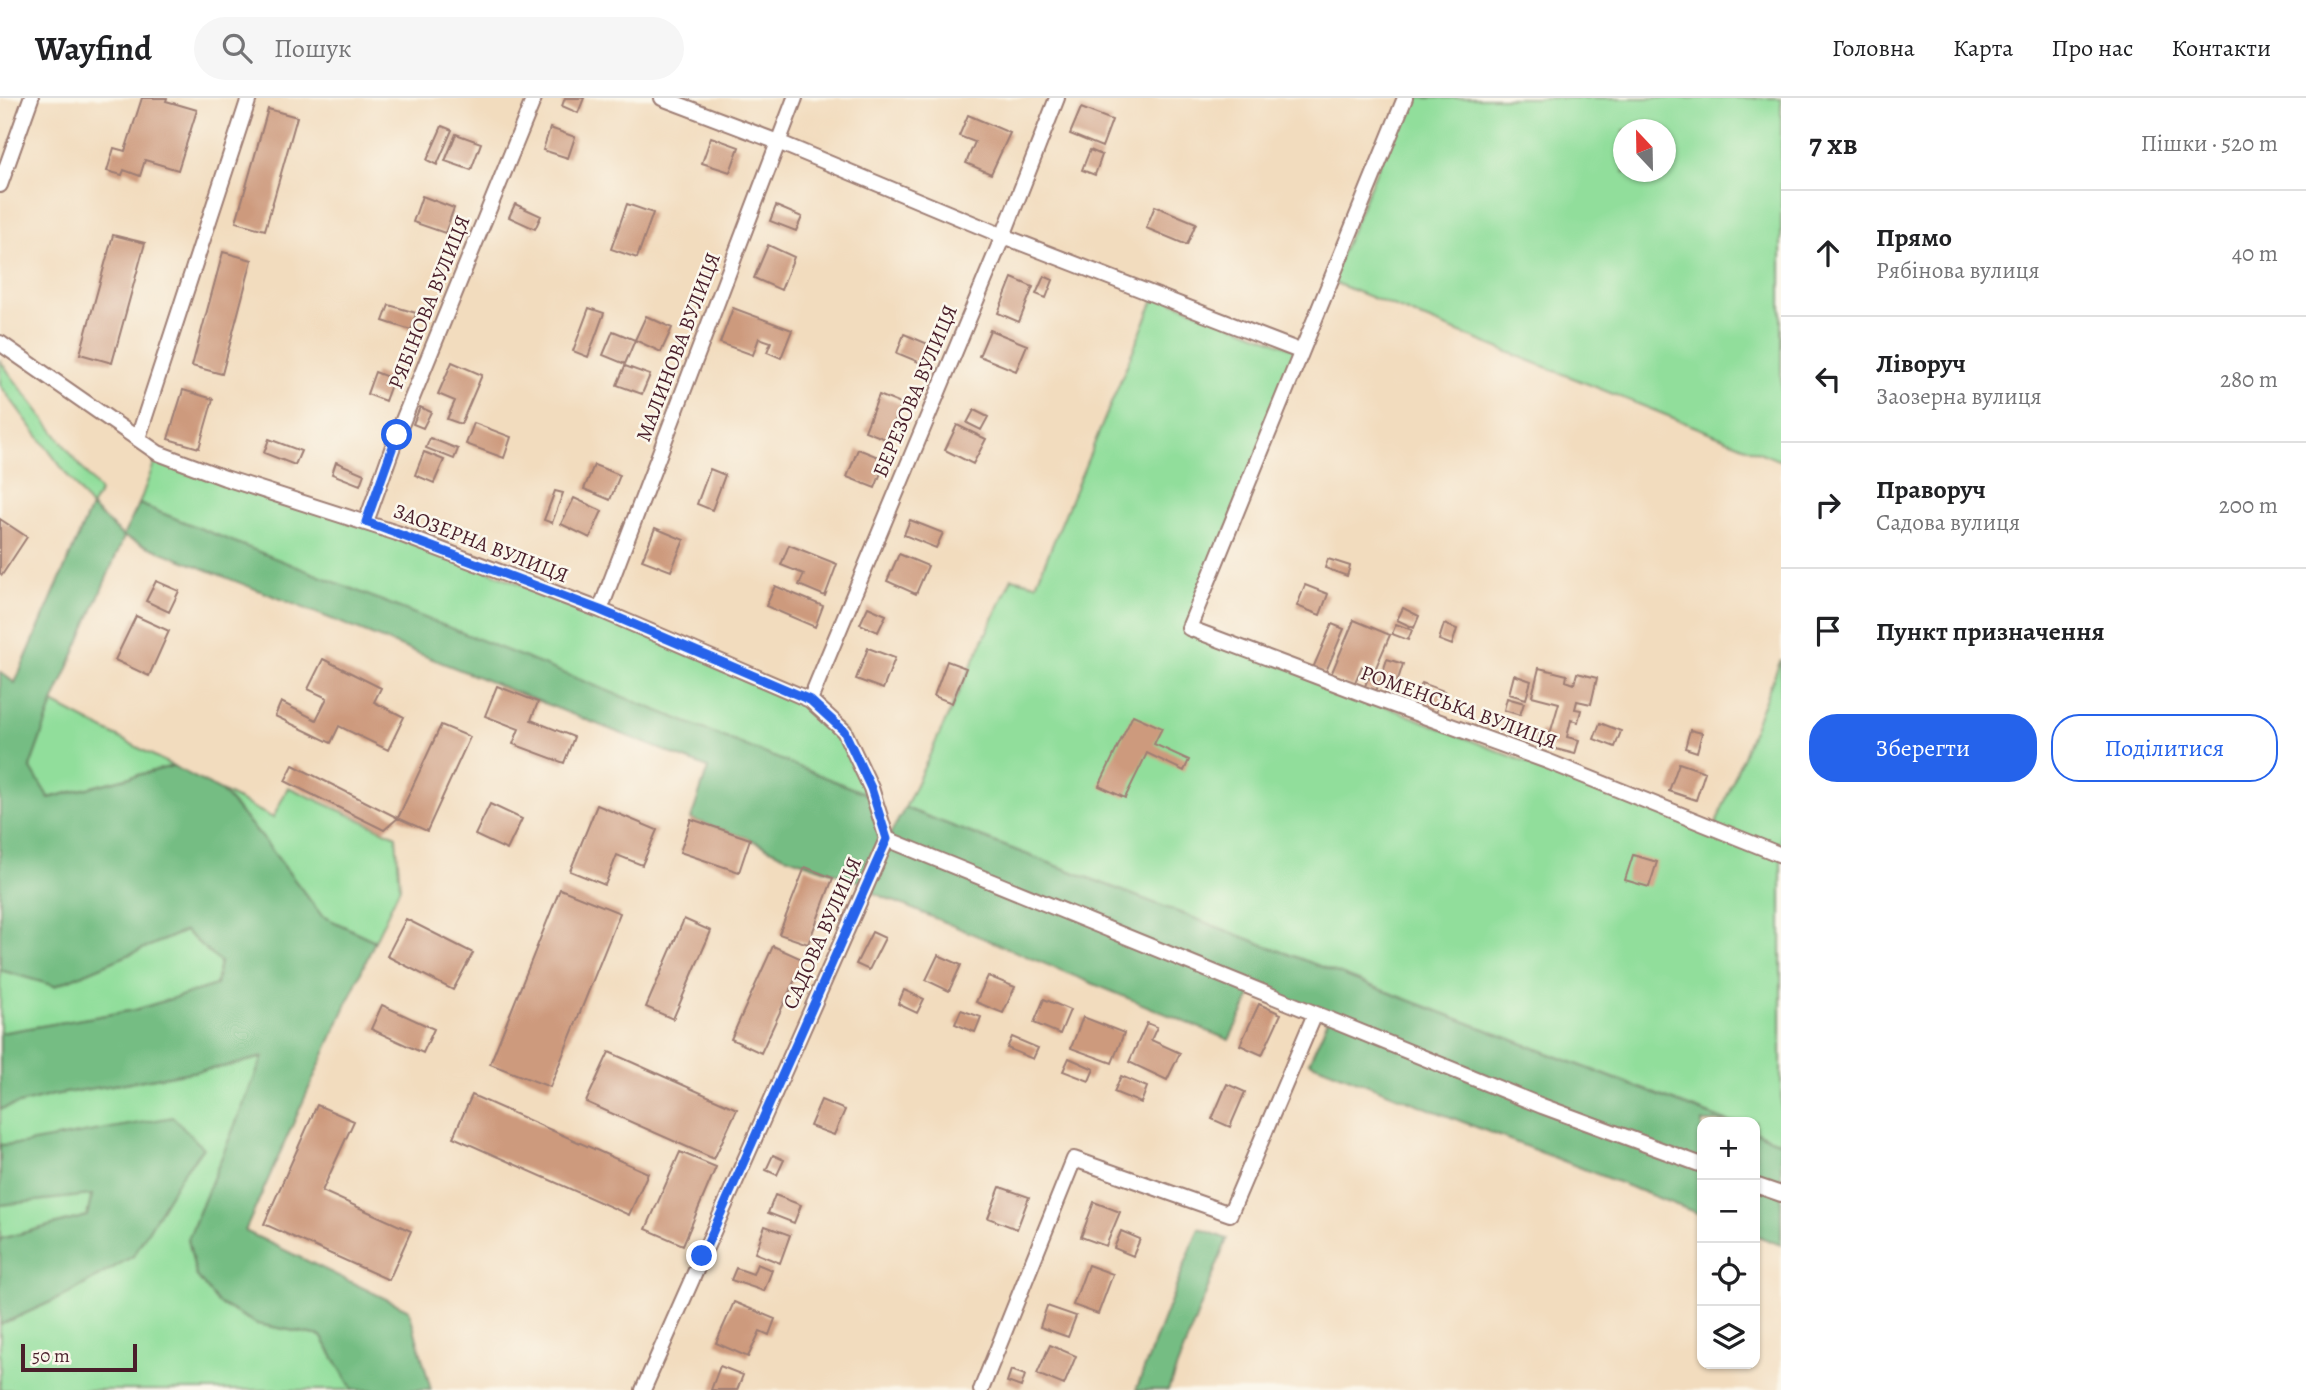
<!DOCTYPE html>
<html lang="uk">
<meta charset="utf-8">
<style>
:root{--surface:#fff;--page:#f6f6f6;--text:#202124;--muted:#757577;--line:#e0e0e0;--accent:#2563eb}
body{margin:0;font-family:Alegreya,serif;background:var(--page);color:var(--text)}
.controls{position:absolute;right:21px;bottom:21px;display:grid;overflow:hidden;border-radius:14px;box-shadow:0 2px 5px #0004}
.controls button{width:63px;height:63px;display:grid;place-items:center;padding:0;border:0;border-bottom:2px solid var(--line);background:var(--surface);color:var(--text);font:35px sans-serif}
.compass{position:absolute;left:1613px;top:21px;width:63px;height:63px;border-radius:50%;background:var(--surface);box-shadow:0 2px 5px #0004;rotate:338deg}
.scale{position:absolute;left:21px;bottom:18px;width:116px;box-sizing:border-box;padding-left:7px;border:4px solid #4a1f2b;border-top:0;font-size:19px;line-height:24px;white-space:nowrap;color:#4a1f2b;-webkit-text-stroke:5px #fbf7ec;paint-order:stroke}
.stop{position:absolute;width:21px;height:21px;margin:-16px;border:5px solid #2563eb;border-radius:50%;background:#fff}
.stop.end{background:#2563eb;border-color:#fff;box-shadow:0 2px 7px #0008}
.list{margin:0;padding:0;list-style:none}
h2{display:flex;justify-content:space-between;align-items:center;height:91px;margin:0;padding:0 28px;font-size:30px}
h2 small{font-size:23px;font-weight:400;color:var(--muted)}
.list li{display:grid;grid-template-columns:46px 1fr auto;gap:21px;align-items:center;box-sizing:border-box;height:126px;padding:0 28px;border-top:2px solid var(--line)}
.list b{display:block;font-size:26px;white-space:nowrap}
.list p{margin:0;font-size:23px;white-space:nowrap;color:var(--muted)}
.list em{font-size:23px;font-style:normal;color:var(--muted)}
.actions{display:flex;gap:14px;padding:21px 28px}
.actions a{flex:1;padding:16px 0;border:2px solid var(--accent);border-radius:28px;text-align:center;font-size:24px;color:var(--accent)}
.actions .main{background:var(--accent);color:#fff}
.icon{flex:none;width:38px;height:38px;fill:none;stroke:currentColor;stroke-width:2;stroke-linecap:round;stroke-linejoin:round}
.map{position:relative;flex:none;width:1781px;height:1292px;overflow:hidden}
header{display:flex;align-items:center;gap:42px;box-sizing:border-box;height:98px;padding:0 35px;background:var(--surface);border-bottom:2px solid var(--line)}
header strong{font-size:33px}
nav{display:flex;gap:38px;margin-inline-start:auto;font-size:24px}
.search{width:490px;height:63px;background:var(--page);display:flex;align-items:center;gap:18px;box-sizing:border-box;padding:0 24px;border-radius:38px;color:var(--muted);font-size:26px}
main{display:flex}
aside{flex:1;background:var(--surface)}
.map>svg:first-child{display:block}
</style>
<header>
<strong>Wayfind</strong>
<div class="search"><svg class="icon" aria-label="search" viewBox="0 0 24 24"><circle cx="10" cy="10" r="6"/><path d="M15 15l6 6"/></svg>Пошук</div>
<nav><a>Головна</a><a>Карта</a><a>Про нас</a><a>Контакти</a></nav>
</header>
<main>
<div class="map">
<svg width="1781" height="1292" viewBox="0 0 1781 1292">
<rect width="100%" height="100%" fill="#fbf7ec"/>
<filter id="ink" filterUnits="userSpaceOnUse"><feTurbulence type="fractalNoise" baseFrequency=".0143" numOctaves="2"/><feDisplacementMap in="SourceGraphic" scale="14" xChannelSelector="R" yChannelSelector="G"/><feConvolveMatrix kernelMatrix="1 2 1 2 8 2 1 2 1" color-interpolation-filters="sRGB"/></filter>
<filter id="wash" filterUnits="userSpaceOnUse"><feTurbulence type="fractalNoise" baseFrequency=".00686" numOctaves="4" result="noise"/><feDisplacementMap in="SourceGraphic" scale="28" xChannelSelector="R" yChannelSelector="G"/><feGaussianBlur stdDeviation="1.57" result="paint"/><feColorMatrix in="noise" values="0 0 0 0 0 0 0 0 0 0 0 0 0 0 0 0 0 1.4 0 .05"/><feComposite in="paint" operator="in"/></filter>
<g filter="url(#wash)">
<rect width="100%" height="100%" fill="#f2dcbe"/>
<path fill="#91de9b" stroke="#6e7e63" stroke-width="2" fill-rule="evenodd" d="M1407 0H1781V363L1330 183ZM1624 32H1666V74H1624Z
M1156 197 1297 252 1189 530 1538 669 1714 731 1781 561V1044L1755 1034V1024H1729L905 710 1012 480 1036 486Z
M0 263 100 394 91 409 0 287Z
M158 355 366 424 810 602 844 633 874 699 139 406Z
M53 605 173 668 48 700 30 669Z
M288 689 396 738 400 789 375 843 322 818 260 737 221 693 273 720Z
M185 833 220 864 216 887 135 912 0 935V872L55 888Z
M264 959 188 1141 196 1177 218 1205 257 1226 321 1238 353 1292H0V1227L68 1196 133 1158 182 1076 203 1050 22 1046 0 1047V1011L53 997 228 968Z
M92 1096 87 1118 0 1141V1107Z"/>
<path fill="#74bd83" stroke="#5f6e57" stroke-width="2" d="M139 406 874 699 888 740 905 710 1728 1024H1702V1117L1309 964 1328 922 1253 893 1229 942 869 793 867 786 782 757 750 741 691 721 708 670 124 439 53 605 30 669 49 700 173 668 221 693 260 737 322 818 375 843 245 1133 409 1212 431 1292H353L321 1238 257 1226 218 1205 196 1177 188 1141 263 959 228 968 53 997 0 1011V935L135 912 216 887 220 864 185 833 55 888 0 872V574L15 585 91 409 123 438Z
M173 1019 203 1050 182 1076 133 1158 68 1196 0 1227V1141L87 1118 92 1097 0 1107V1047L22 1046Z
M1755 1034 1781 1044V1147L1755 1137Z
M1199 1130 1227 1141 1168 1292H1136Z"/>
<g id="blocks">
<path fill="#cd9a7d" d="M142 0H167L166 3 197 12 178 72 145 62 140 78 124 72 122 77 107 73 114 50 125 53Z
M565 0H584L578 15 562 8Z
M1081 10 1112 22 1102 49 1070 36Z
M268 11 297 19 265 132 236 124Z
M968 17 1010 35 991 76 966 65 975 44 959 38Z
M442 28 452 32 437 67 427 62Z
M550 30 575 39 568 60 543 52Z
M456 36 481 45 471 72 445 63Z
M711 39 739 49 730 74 702 65Z
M1090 52 1102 57 1095 77 1082 72Z
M422 98 454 110 445 135 413 124Z
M515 106 541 118 535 131 509 119Z
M627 106 653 115 637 160 611 151Z
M776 108 802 119 796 133 770 123Z
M1155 108 1196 125 1187 147 1146 130Z
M113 137 145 145 112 265 80 256Z
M768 147 794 159 781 192 754 180Z
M223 154 252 162 222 276 192 268Z
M1044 178 1053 182 1046 200 1036 196Z
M1012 180 1033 189 1019 224 998 215Z
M389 207 416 215 411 232 383 223Z
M589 210 604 215 588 259 573 253Z
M733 210 792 232 781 260 767 254 771 244 759 240 753 257 720 245Z
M646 218 672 230 661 254 635 242Z
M990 232 1027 247 1016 273 979 258Z
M613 233 635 242 625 266 603 257Z
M904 236 928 246 921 265 897 255Z
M452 264 482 277 461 326 447 321 455 303 438 296Z
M625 268 650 277 642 296 617 287Z
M375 274 393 281 385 303 367 296Z
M183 292 213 301 199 350 168 341Z
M879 297 901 306 888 342 865 333Z
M420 309 431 314 423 330 413 326Z
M974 312 988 319 981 332 967 325Z
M474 325 511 339 504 360 466 346Z
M957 327 986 341 973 366 945 352Z
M430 340 458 351 454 361 426 350Z
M269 341 301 353 295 367 264 355Z
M858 351 886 362 875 390 847 379Z
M424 354 444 362 434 385 415 377Z
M336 364 364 376 360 387 332 376Z
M594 367 620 377 610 402 584 391Z
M710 371 725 377 712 412 697 406Z
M555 393 563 395 552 425 544 422Z
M574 400 602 413 590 440 561 426Z
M0 421 27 439 2 477 0 475Z
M910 422 943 435 936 450 904 437Z
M655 430 684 442 671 473 642 462Z
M789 447 837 466 825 498 799 487 804 476 781 467Z
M899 456 928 468 916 496 887 483Z
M1328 461 1350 468 1347 478 1325 470Z
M156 483 179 493 169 514 146 503Z
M1305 487 1328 496 1320 517 1297 508Z
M775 488 823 508 815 529 766 508Z
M868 509 886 517 878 534 860 526Z
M1403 510 1419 518 1414 530 1397 522Z
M136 518 169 533 149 578 115 562Z
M1354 522 1390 537 1374 574 1362 568 1353 589 1330 579Z
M1332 526 1344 531 1325 576 1313 570Z
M1396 526 1412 532 1408 542 1392 536Z
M1444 526 1457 531 1452 547 1439 542Z
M868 550 895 560 883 591 856 581Z
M323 561 381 590 374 604 404 619 388 652 339 628 331 645 275 618 281 604 316 622 327 600 308 591Z
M1387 561 1403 566 1396 588 1380 583Z
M947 563 966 570 952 605 934 598Z
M1539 570 1567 577 1566 583 1574 586 1577 575 1597 580 1591 606 1577 603 1575 611 1581 612 1578 624 1571 622 1567 639 1579 642 1575 656 1537 646 1540 633 1550 636 1559 605 1532 598Z
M1514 577 1531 583 1526 601 1509 596Z
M1368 580 1380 584 1375 595 1364 591Z
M1422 585 1444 593 1435 617 1413 609Z
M497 588 538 604 531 622 574 639 564 665 513 646 519 631 485 618Z
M1507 600 1524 605 1520 617 1504 612Z
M1133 617 1162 630 1154 646 1189 662 1184 673 1147 655 1125 700 1099 688Z
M1600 625 1621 633 1615 649 1594 641Z
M441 627 470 639 427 733 398 720Z
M1690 632 1702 635 1697 654 1685 650Z
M1679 665 1705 674 1696 702 1669 693Z
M293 667 398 720 384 732 285 683Z
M490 706 522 721 507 752 475 737Z
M597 707 657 732 642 767 617 757 605 787 570 773Z
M691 721 750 741 739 774 680 754Z
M1633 757 1657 764 1649 789 1625 782Z
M805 769 833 780 808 846 779 836Z
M560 791 620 815 550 989 490 966Z
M406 821 473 855 453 892 387 858Z
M684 821 711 833 673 921 646 909Z
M872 834 885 840 869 872 856 866Z
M773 848 804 862 761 955 731 941Z
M938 857 961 867 949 893 926 882Z
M988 878 1015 889 1003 915 976 904Z
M904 892 924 901 917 915 898 906Z
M1044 901 1070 912 1060 936 1034 925Z
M1259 906 1281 916 1262 957 1240 947Z
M382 907 434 931 423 955 371 931Z
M961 912 981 919 975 934 955 926Z
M1083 919 1124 935 1112 965 1071 950Z
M1147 925 1157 929 1151 942 1180 955 1167 982 1129 964Z
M1012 939 1038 950 1033 961 1007 950Z
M609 954 737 1011 714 1061 586 1004Z
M1069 960 1094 971 1089 983 1063 973Z
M1121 978 1147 989 1141 1005 1114 994Z
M1227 986 1245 994 1230 1029 1212 1021Z
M472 997 648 1075 629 1117 453 1039Z
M821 1002 845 1012 834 1037 810 1028Z
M317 1007 354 1023 322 1093 411 1133 389 1182 264 1126Z
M680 1054 716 1069 683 1147 646 1131Z
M773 1057 784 1062 777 1077 766 1072Z
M1000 1089 1029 1099 1017 1131 988 1120Z
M775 1097 801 1107 794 1125 768 1115Z
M1094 1104 1120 1114 1106 1148 1081 1139Z
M765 1128 790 1137 780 1165 755 1155Z
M1121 1133 1140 1141 1133 1158 1114 1150Z
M757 1166 772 1172 764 1193 731 1182 736 1170 753 1176Z
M1088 1167 1113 1176 1098 1216 1073 1207Z
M734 1204 775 1221 769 1237 760 1233 748 1259 716 1245Z
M1047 1208 1076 1218 1068 1239 1040 1229Z
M1050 1247 1076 1258 1064 1287 1037 1276Z
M720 1268 743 1277 737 1292H711Z
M1011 1272 1025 1277 1021 1289 1007 1284Z"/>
</g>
</g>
<g filter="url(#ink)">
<use href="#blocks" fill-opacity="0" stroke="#9e7e74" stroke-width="2"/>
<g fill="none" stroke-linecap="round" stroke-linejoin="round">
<defs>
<path id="minor" d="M662 0 778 44 1003 138 1297 252
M1405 0 1189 530 1366 597 1547 663 1781 757
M0 87 31 0
M0 245 158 355 225 380 397 435 600 512 810 602 844 633 871 690 887 741
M138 340 249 0
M366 424 397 337 534 0
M600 512 795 0
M810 602 1003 138 1057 0
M887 741 1542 1008 1702 1067
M1755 1087 1781 1096
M643 1292 887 741
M981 1292 1074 1061 1230 1116 1315 916"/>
</defs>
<use href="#minor" stroke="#9e7e74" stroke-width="18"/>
<use href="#minor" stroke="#fff" stroke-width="14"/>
</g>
</g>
<g fill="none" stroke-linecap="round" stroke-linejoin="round" filter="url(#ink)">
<path stroke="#2563eb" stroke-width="9" d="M397 337 366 424 600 512 810 602 844 633 871 690 887 741 702 1158"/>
</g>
<g text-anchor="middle" stroke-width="5" stroke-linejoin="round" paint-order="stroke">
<g font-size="21" fill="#4a1f2b" stroke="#fbf7ec">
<text transform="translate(429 204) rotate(-68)" y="7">РЯБІНОВА ВУЛИЦЯ</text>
<text transform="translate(678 249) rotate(-69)" y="7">МАЛИНОВА ВУЛИЦЯ</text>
<text transform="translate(915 293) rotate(-67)" y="7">БЕРЕЗОВА ВУЛИЦЯ</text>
<text transform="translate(481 445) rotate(21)" y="7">ЗАОЗЕРНА ВУЛИЦЯ</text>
<text transform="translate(1459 609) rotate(20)" y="7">РОМЕНСЬКА ВУЛИЦЯ</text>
<text transform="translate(822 835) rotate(-66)" y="7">САДОВА ВУЛИЦЯ</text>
</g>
</g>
</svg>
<div class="controls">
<button>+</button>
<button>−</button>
<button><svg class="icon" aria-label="locate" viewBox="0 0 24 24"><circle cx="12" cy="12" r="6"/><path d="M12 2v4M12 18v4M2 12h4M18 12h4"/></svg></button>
<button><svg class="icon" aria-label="layers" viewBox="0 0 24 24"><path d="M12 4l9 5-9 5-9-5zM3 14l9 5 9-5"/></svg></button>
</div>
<svg class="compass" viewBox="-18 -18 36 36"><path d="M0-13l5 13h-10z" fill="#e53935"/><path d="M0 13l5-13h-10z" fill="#757577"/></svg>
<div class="scale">50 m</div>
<div class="stop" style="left:397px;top:337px"></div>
<div class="stop end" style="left:702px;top:1158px"></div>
</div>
<aside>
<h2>7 хв<small>Пішки · 520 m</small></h2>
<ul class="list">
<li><svg class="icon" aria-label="ahead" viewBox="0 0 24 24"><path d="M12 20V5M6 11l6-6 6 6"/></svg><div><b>Прямо</b><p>Рябінова вулиця</p></div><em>40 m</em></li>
<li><svg class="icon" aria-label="left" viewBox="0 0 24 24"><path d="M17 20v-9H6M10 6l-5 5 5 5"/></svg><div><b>Ліворуч</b><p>Заозерна вулиця</p></div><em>280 m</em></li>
<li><svg class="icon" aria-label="right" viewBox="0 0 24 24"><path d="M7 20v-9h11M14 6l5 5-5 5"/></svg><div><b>Праворуч</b><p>Садова вулиця</p></div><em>200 m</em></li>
<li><svg class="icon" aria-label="arrive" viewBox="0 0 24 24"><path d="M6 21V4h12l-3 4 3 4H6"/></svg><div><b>Пункт призначення</b></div></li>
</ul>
<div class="actions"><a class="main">Зберегти</a><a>Поділитися</a></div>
</aside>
</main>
